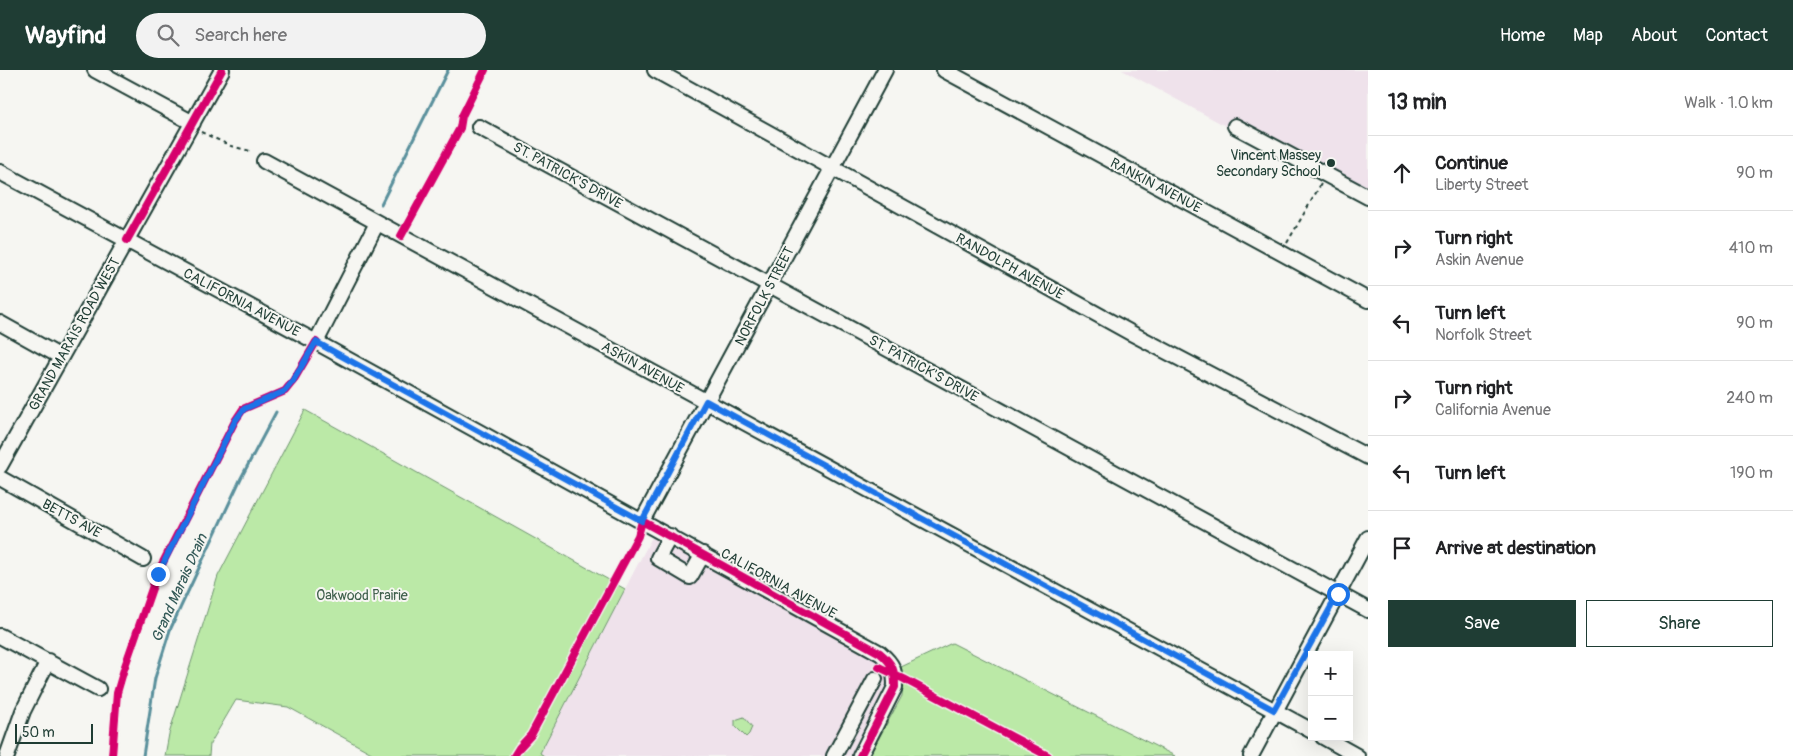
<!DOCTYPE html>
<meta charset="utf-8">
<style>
:root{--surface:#fff;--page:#f2f2f2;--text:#202124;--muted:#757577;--line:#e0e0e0;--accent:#1f3d34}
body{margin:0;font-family:Pangolin,sans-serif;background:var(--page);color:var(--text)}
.controls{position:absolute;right:15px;bottom:15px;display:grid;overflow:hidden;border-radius:0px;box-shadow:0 5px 20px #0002}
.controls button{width:45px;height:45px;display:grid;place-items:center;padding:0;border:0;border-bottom:1px solid var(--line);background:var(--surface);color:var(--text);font:25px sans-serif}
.scale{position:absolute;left:15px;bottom:12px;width:78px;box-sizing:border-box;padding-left:5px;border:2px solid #1f3d34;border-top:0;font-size:14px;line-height:18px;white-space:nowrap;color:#1f3d34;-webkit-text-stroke:4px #f6f6f2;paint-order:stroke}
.stop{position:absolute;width:15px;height:15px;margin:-11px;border:4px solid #1a73e8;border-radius:50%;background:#fff}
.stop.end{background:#1a73e8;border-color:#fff;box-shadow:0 1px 5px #0008}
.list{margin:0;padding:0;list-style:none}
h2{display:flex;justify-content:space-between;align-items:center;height:65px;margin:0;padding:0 20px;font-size:21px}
h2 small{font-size:16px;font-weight:400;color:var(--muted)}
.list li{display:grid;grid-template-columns:32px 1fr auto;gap:15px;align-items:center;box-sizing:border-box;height:75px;padding:0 20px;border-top:1px solid var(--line)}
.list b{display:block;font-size:19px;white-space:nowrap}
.list p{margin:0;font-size:16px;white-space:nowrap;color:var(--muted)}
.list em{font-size:16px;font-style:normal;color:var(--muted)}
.actions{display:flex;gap:10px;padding:15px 20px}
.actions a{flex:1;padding:11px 0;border:1px solid var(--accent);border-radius:0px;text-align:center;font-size:18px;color:var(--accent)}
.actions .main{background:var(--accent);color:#fff}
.icon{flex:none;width:28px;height:28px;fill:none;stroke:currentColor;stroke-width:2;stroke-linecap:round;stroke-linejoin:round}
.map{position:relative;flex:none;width:1368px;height:686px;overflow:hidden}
header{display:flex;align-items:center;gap:30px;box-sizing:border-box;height:70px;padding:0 25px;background:var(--accent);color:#fff}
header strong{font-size:24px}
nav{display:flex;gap:28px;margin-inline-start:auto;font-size:18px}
.search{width:350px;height:45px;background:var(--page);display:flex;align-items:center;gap:12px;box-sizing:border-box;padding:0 18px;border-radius:28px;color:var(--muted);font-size:19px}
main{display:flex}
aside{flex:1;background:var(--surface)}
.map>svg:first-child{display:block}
</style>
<header>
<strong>Wayfind</strong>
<div class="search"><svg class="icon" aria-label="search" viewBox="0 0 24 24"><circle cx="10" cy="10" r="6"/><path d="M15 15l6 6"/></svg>Search here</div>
<nav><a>Home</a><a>Map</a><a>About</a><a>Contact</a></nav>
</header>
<main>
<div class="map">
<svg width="1368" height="686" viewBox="0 0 1368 686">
<rect width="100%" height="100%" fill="#f6f6f2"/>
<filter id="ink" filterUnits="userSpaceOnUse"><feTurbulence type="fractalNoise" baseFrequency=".02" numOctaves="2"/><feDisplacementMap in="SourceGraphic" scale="10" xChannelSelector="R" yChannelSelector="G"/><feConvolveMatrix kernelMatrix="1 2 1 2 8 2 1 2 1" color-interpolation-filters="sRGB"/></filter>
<g filter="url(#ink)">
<path fill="#efe2eb" d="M1122 0H1368V133L1222 54Z
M652 467 878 590 885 599 888 608 887 619 851 686H544L539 684Z"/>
<path fill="#bbe9a7" stroke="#6d936e" d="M305 340 625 519 540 683 544 686H377L288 637 236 630 210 674 209 686H165L169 664 218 506Z
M952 573 1175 686H869L902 626 903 607 901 597Z
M744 647 752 657 749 664 746 667 735 656V650Z"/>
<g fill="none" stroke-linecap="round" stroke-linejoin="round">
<path stroke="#5a909c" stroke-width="3" d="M381 134 448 0
M143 686 155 608 170 560 241 408 276 342"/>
<defs>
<path id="minor" d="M95 0 193 53
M655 0 1131 263 1368 387
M944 0 1368 230
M1235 56 1368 127
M479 57 1368 540
M264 91 1312 661
M0 102 316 272 880 583C893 594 895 600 895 617L860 686
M0 253 61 287
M316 272 377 153
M0 396 222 0
M0 408 143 489
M642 451 885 0
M670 466 658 488 690 507 703 484
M0 566 98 619
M1323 667 1357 686
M7 686 23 641 48 591
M834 686 875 609
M1251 686 1368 468"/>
</defs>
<use href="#minor" stroke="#1f3d34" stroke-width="18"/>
<path stroke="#1f3d34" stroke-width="2" stroke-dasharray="4 4" stroke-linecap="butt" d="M201 62 231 76 250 81
M1287 173 1321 114"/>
<use href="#minor" stroke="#f6f6f2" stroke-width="14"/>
<defs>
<path id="cycleway" d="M401 166 460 58 462 46 485 0
M127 170 222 0
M879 597 904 609 1048 686
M112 686 117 623 124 599 157 504 235 351 243 339 285 321 293 311 316 272
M514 686 519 678 531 665 638 466 642 451 880 583C893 594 895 600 895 617L860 686"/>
</defs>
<use href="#cycleway" stroke="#f6f6f2" stroke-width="11"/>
<use href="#cycleway" stroke="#d6006c" stroke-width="8"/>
</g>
</g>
<g fill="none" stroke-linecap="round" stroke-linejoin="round" filter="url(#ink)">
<path stroke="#1a73e8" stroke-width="6" d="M158 504 235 351 244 339 285 321 293 311 316 272 642 451 706 331 1274 640 1338 524"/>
</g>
<circle fill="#1f3d34" stroke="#f6f6f2" stroke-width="2" cx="1331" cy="93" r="5"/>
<g text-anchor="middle" stroke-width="4" stroke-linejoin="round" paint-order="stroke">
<g font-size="14" fill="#1f3d34" stroke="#f6f6f2" text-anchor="end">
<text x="1321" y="90">Vincent Massey<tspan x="1321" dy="16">Secondary School</tspan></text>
</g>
<g font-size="14" fill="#1f3d34" stroke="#f6f6f2">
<text transform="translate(568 105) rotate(29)" y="5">ST. PATRICK'S DRIVE</text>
<text transform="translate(1156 115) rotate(28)" y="5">RANKIN AVENUE</text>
<text transform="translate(1010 196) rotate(29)" y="5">RANDOLPH AVENUE</text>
<text transform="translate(764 226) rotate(-62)" y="5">NORFOLK STREET</text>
<text transform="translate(242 232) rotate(28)" y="5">CALIFORNIA AVENUE</text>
<text transform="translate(74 264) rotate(-61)" y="5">GRAND MARAIS ROAD WEST</text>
<text transform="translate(643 297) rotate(29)" y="5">ASKIN AVENUE</text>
<text transform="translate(924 298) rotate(29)" y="5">ST. PATRICK'S DRIVE</text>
<text transform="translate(72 448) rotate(29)" y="5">BETTS AVE</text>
<text transform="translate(779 513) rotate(29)" y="5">CALIFORNIA AVENUE</text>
</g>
<g font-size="14" fill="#3e5f4b" stroke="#f6f6f2">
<text x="362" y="530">Oakwood Prairie</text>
</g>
<g font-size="15" font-style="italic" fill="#335957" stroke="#f6f6f2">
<text transform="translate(179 518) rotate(-66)" y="5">Grand Marais Drain</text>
</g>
</g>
</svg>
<div class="controls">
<button>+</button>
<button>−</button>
</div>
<div class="scale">50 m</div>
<div class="stop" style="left:1338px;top:524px"></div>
<div class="stop end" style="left:158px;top:504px"></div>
</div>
<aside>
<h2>13 min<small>Walk · 1.0 km</small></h2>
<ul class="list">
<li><svg class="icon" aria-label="ahead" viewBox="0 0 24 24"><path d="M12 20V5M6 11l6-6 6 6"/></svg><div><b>Continue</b><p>Liberty Street</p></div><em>90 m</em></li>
<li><svg class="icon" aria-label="right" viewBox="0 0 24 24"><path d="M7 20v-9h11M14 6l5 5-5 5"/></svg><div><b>Turn right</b><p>Askin Avenue</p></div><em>410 m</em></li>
<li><svg class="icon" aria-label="left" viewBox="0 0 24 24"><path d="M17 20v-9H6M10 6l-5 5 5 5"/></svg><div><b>Turn left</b><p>Norfolk Street</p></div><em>90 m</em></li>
<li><svg class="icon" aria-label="right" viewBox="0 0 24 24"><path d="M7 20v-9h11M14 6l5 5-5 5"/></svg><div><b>Turn right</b><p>California Avenue</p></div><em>240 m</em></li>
<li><svg class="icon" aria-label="left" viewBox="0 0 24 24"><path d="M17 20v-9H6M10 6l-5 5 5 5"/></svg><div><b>Turn left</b></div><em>190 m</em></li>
<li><svg class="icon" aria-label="arrive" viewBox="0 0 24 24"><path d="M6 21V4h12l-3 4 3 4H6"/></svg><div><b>Arrive at destination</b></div></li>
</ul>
<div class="actions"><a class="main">Save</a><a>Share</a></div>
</aside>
</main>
